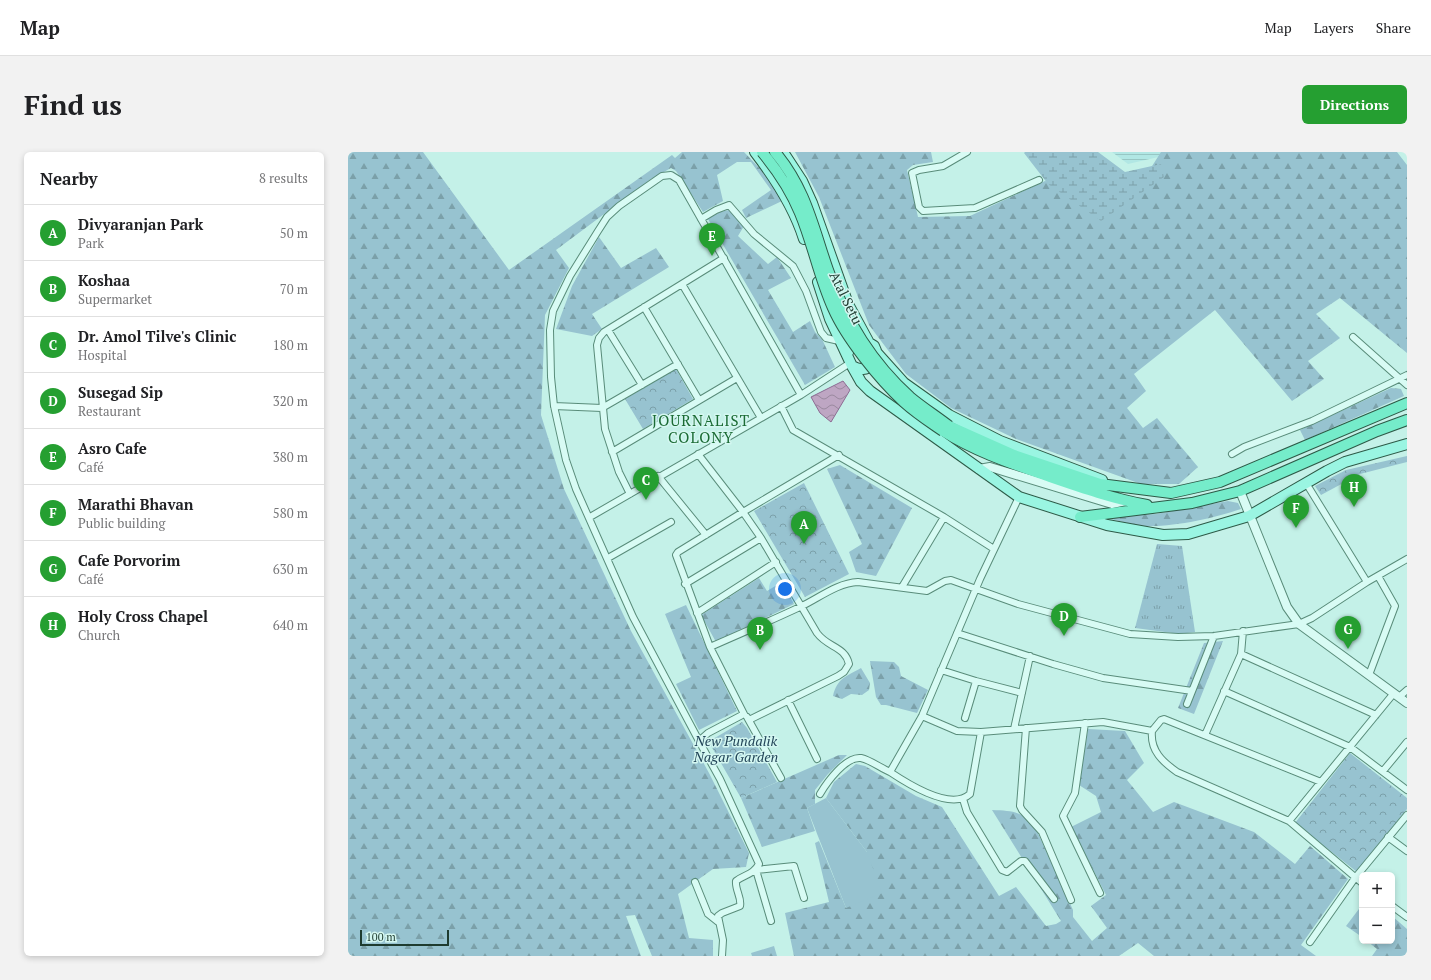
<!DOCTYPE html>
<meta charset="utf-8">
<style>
:root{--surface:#fff;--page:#f2f2f2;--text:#202124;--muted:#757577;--line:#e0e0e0;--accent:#259f31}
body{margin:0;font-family:"PT Serif",serif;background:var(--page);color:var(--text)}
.controls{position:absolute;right:12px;bottom:12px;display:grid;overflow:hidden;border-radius:6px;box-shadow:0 2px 6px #0003}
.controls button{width:36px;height:36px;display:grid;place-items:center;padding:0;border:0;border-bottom:1px solid var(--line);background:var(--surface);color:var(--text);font:20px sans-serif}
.scale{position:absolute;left:12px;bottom:10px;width:89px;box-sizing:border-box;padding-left:4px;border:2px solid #1e3b2f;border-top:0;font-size:11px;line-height:14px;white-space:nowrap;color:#1e3b2f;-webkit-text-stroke:3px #d4f7f1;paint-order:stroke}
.you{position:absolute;left:437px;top:437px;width:14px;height:14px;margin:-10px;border:3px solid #fff;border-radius:50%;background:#1a73e8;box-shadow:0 0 0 6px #1a73e833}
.badge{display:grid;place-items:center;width:26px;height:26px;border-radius:50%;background:var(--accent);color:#fff;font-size:13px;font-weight:700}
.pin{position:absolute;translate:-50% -33px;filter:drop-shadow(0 1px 2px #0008)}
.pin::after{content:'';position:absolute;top:21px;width:14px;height:12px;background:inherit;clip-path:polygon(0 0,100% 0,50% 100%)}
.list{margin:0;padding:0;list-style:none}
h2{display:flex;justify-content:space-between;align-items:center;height:52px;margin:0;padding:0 16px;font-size:17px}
h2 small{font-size:13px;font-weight:400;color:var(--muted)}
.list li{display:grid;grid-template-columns:26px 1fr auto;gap:12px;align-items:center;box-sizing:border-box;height:56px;padding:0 16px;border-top:1px solid var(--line)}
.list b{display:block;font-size:15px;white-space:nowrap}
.list p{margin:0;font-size:13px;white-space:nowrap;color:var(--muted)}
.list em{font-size:13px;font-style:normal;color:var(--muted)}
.map{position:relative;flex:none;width:1059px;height:804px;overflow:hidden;border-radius:6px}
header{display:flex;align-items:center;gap:24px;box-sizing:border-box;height:56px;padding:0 20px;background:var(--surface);border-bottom:1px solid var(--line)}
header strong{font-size:19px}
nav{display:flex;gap:22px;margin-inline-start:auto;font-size:14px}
.intro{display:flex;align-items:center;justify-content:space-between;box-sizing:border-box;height:96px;padding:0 24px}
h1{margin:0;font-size:28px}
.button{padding:10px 18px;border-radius:6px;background:var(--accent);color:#fff;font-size:14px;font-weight:700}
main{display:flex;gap:24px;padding:0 24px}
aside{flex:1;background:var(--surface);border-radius:6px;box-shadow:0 2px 6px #0003}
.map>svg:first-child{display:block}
</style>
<header>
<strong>Map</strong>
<nav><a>Map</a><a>Layers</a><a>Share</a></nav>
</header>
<div class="intro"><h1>Find us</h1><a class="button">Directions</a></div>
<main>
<aside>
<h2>Nearby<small>8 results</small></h2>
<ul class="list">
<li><span class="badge">A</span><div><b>Divyaranjan Park</b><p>Park</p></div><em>50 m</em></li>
<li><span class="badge">B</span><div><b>Koshaa</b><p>Supermarket</p></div><em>70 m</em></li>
<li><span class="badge">C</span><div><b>Dr. Amol Tilve's Clinic</b><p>Hospital</p></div><em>180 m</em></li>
<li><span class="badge">D</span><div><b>Susegad Sip</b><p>Restaurant</p></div><em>320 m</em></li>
<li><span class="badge">E</span><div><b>Asro Cafe</b><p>Café</p></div><em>380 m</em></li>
<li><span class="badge">F</span><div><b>Marathi Bhavan</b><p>Public building</p></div><em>580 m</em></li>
<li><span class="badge">G</span><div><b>Cafe Porvorim</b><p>Café</p></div><em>630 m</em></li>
<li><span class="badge">H</span><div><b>Holy Cross Chapel</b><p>Church</p></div><em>640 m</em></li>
</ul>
</aside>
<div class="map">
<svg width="1059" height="804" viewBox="0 0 1059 804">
<defs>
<pattern id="farmland-rules" width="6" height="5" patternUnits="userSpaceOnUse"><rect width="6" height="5" fill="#b1e7e4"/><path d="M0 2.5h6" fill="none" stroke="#98c7c4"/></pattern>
<pattern id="grass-tufts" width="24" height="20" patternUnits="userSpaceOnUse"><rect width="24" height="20" fill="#97c3d0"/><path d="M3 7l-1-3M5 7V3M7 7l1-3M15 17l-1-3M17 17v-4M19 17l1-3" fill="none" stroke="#7ba0a9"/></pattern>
<pattern id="forest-firs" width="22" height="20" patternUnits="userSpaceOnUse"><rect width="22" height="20" fill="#97c3d0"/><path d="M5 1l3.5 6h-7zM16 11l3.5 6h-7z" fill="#7ba0a9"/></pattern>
<pattern id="wetland-marsh" width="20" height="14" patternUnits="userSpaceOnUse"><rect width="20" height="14" fill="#97c3d0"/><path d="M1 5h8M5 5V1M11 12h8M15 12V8" fill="none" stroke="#7ba0a9"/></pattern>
<pattern id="park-crowns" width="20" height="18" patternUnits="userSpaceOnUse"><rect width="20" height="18" fill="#97c3d0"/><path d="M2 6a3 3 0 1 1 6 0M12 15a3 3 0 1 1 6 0" fill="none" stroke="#7ba0a9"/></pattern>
<pattern id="water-waves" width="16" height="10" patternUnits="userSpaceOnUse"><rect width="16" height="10" fill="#bea6c3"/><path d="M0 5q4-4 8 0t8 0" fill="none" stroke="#9a889f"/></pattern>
</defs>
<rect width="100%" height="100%" fill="#c4f1e8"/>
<path fill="url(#farmland-rules)" d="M764 0H844L819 3 780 12Z"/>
<path fill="url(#grass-tufts)" d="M809 392 834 394 847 480 832 482 787 476Z"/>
<path fill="url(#forest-firs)" d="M0 0H75L161 118 324 3 327 6 334 0H396L419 24 434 49 398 66 394 58 423 38 403 10H389L369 23 375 49 355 60 328 19 323 16 303 27 208 98 221 116 197 163 193 263 216 337 283 479 361 621 401 701 398 715 365 717 330 742 341 786 365 788V804H304L287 763 278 764 293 804H0Z
M447 0H583L585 10 565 13 559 18 570 65 622 64 697 29 756 43 799 22 813 0H1049L1059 13V201L992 146 968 162 992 186 960 209 976 227 944 249 867 158 786 222 798 239 779 256 795 276 809 266 850 315 831 332H793L668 287 603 256 558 222 521 173 471 45Z
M381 58 396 74 390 84 420 112 429 105 443 126 420 138 445 180 462 169 467 180 474 187 487 215 457 233 360 67 372 60Z
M251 85 273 116 308 96 321 115 244 162 254 177 244 184 208 177 224 134Z
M1043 236 1053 237 1056 244 957 288 952 278Z
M492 313 564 356 528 424 508 420 501 400 514 392 479 317Z
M880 349 890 351 893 357C866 366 827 375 798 374 785 373 772 369 759 366L760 364 808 362Z
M411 426 419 439 434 430 446 452 368 490 353 463Z
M338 453 389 559 351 578 328 532 343 525 317 462Z
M875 489 846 562 830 556 856 491Z
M522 509 546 510 551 515 553 524 580 538 569 561 538 553H533L528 545Z
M513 516 522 531 521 538 514 543 503 542 494 547 485 544C489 526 499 524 513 516Z
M740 577 777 579 796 611 779 628 805 660 826 650 906 680 947 712 962 694 1000 727 953 793 968 804H806L790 791 771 804H446L437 761 481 750 467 691 471 689 498 756 519 700 478 646 486 630 508 612 517 614 568 644 594 655 651 744 668 735 698 774 708 772 713 769 644 658C667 659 675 659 689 679L725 758V765L744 789 759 776 743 754 758 743 723 675 753 660 748 644 731 633Z
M491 603H499L480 622 467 638V652L459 656 467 679 414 695 393 646Z
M1014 753V785L998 774Z
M1044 764 1059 777V804H1024L1029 797 1019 789H1044Z
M426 794 429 804H404L403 801Z"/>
<path fill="url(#wetland-marsh)" d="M677 0H750L777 20 813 12 816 25 753 69 700 32 676 1Z"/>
<path fill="url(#park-crowns)" d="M328 217 345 247 295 277 277 247Z
M1059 304V310L1012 322 973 343 967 334 998 318Z
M456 331 501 422 457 445 406 359Z
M394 570 399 576 429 630 393 646 362 592 365 587Z
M1002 601 1059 646V657L1009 720 947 671Z"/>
<path fill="#97c3d0" d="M478 646 519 700 534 741 498 756 459 656Z"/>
<path fill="url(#water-waves)" stroke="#8d6c93" d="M495 229 502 238 483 270 472 261 463 245Z"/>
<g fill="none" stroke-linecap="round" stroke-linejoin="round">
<defs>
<path id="minor" d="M619 0 595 14 571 18 564 21 571 55 575 59 627 56 691 28
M353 67 368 58 381 53 406 82 445 114 458 139 473 180 478 186 491 189
M334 132 413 266
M296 155 351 248
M260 178 294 233
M1005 185 1059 233
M206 254 254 256 330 212
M433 254 445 278 596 365
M264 300 389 226
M350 302 395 360 491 303
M884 302 896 295 964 269 1059 223
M310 324 358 383
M958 331 1019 430
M282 342 271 320 257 277 249 193 251 186 256 180 376 106
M242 365 453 243 502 211
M260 406 323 370
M337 432 413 386 395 360 330 400 328 403 362 495
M554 435 596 365 646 397
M349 461 428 410
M609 481 705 512 755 526 844 539
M893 502 1028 563
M593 518 628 529 674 541
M1021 523 1047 454 1030 424
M876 539 1002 595 1059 638
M1051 545 1059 538
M440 548 469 607
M839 552 866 484
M574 564 609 579 633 580 755 570 804 579C802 599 815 610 829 620L941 669 1014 731
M399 565 433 626
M617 566 628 529
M401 568 490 524 496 520 501 512C497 494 480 496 469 481L413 386
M737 571 727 641 715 664 752 741
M678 576 672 654 674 658 694 680 723 748
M666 577 682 504
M804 579 813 568 816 567 973 630
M857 583 893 502 895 479
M351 589 285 465 228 337 218 308 206 254 203 225 202 178 205 159 222 124 250 79 259 65 271 54 314 24 323 23 331 28 453 243
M1035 619 1059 590
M542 620C560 632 603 659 622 642L633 580
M472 642C479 630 498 604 513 606 522 608 533 616 542 620L574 564 632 427 671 345
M615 647 619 660 654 718 659 720 673 709H677L706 747
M941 669 1046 541
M1040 685 1059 699
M347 730 360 762 370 770
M1044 754 1059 765
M423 769 408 718 446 714 456 746
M962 790 1007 726 1059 663
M374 804 375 788 370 764 374 761 392 754C394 746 387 738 388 729 397 722 405 723 411 712L372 627 351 589 360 581 396 562 362 495C392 482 422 469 452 455 471 446 489 431 510 430L579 439 597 429 603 428 670 452 782 482 830 485 866 484 951 472 964 466 1019 430 1059 407"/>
<path id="tertiary" d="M631 317 642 315 764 352 778 349
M892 339 939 455 951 472 1059 551"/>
<path id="primary" d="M407 0C427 26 446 55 456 87
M435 0 454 29 464 51 500 152 520 189
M470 130 482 167 504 214C519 223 535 210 526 194L516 188 505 191 499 202
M529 201 556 231 601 263 652 289 754 328
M504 214 513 230 522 239 671 345 759 373 815 383 840 382 901 364 979 319 997 310 1059 292"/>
<path id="trunk" d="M601 274 666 303 752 332 823 341 872 330 1059 251
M595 279C628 300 665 312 702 325 734 336 766 347 799 353
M732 365 844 351 892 339 1029 279 1059 268"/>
</defs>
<use href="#minor" stroke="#598c7a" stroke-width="8"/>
<use href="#tertiary" stroke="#598c7a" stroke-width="10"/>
<use href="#primary" stroke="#2d5a47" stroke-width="12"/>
<use href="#trunk" stroke="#2d5a47" stroke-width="12"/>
<use href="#minor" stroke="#d8fbf4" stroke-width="6"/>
<use href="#tertiary" stroke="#d8fbf4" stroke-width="8"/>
<use href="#primary" stroke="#9af5e2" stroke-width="10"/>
<use href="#trunk" stroke="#75ecca" stroke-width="10"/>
<defs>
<path id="trunk-bridge" d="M414 0C429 18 443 39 452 61 465 92 471 125 485 156 498 186 532 228 556 250 568 261 582 270 595 279
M427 0C458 37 465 75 480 118 497 167 523 210 562 245 574 255 588 264 601 274"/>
</defs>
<use href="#trunk-bridge" stroke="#2d5a47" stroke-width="12" stroke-linecap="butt"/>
<use href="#trunk-bridge" stroke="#75ecca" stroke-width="10"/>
</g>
<g text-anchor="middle" stroke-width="3" stroke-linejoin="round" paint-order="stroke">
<g font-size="14" fill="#1e3b2f" stroke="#d4f7f1">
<text transform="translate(498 146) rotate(64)" y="5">Atal Setu</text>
</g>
<g font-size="14" font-style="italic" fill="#234659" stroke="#d4f7f1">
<text x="388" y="594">New Pundalik<tspan x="388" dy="16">Nagar Garden</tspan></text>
</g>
<g font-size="15" letter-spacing="1" fill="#1b6b34" stroke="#d4f7f1">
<text x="353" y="274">JOURNALIST<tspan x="353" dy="17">COLONY</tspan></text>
</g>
</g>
</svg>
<div class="controls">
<button>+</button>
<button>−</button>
</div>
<div class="scale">100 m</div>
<div class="you"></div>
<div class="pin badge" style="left:456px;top:392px">A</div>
<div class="pin badge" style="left:412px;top:498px">B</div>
<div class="pin badge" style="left:298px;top:348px">C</div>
<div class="pin badge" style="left:716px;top:484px">D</div>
<div class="pin badge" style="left:364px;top:104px">E</div>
<div class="pin badge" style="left:948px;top:376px">F</div>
<div class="pin badge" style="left:1000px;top:497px">G</div>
<div class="pin badge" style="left:1006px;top:355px">H</div>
</div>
</main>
